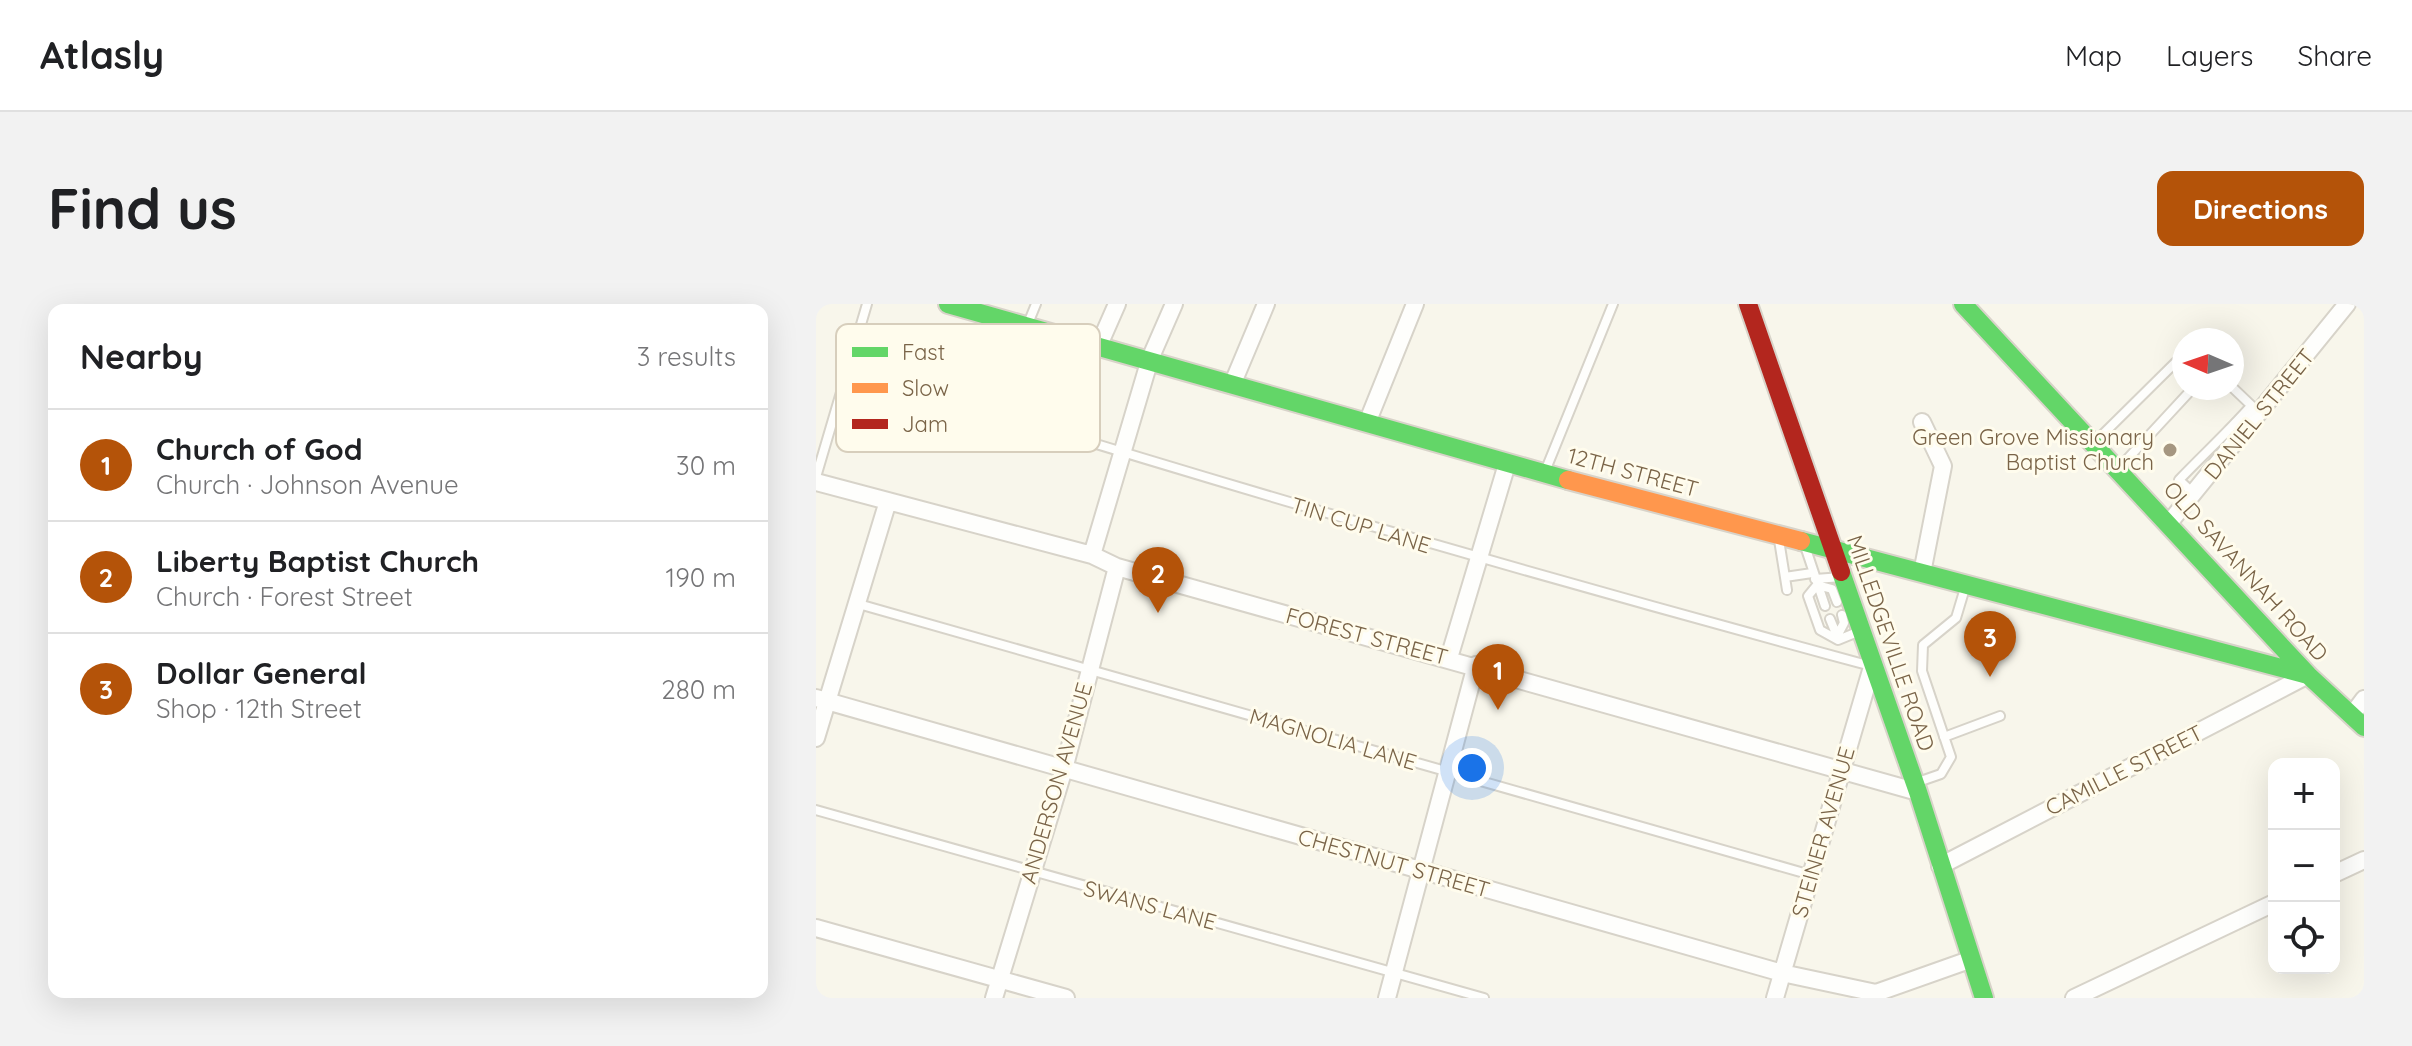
<!DOCTYPE html>
<meta charset="utf-8">
<style>
:root{--surface:#fff;--page:#f2f2f2;--text:#202124;--muted:#757577;--line:#e0e0e0;--accent:#b45309}
body{margin:0;font-family:Quicksand,sans-serif;background:var(--page);color:var(--text)}
.controls{position:absolute;right:24px;bottom:24px;display:grid;overflow:hidden;border-radius:16px;box-shadow:0 8px 32px #0002}
.controls button{width:72px;height:72px;display:grid;place-items:center;padding:0;border:0;border-bottom:2px solid var(--line);background:var(--surface);color:var(--text);font:40px sans-serif}
.compass{position:absolute;left:1356px;top:24px;width:72px;height:72px;border-radius:50%;background:var(--surface);box-shadow:0 8px 32px #0002;rotate:272deg}
.you{position:absolute;left:656px;top:464px;width:28px;height:28px;margin:-20px;border:6px solid #fff;border-radius:50%;background:#1a73e8;box-shadow:0 0 0 12px #1a73e833}
.badge{display:grid;place-items:center;width:52px;height:52px;border-radius:50%;background:var(--accent);color:#fff;font-size:26px;font-weight:700}
.pin{position:absolute;translate:-50% -66px;filter:drop-shadow(0 2px 4px #0008)}
.pin::after{content:'';position:absolute;top:42px;width:28px;height:24px;background:inherit;clip-path:polygon(0 0,100% 0,50% 100%)}
.list{margin:0;padding:0;list-style:none}
h2{display:flex;justify-content:space-between;align-items:center;height:104px;margin:0;padding:0 32px;font-size:34px}
h2 small{font-size:26px;font-weight:400;color:var(--muted)}
.list li{display:grid;grid-template-columns:52px 1fr auto;gap:24px;align-items:center;box-sizing:border-box;height:112px;padding:0 32px;border-top:2px solid var(--line)}
.list b{display:block;font-size:30px;white-space:nowrap}
.list p{margin:0;font-size:26px;white-space:nowrap;color:var(--muted)}
.list em{font-size:26px;font-style:normal;color:var(--muted)}
.icon{flex:none;width:44px;height:44px;fill:none;stroke:currentColor;stroke-width:2;stroke-linecap:round;stroke-linejoin:round}
.map{position:relative;flex:none;width:1548px;height:694px;overflow:hidden;border-radius:16px}
header{display:flex;align-items:center;gap:48px;box-sizing:border-box;height:112px;padding:0 40px;background:var(--surface);border-bottom:2px solid var(--line)}
header strong{font-size:38px}
nav{display:flex;gap:44px;margin-inline-start:auto;font-size:28px}
.intro{display:flex;align-items:center;justify-content:space-between;box-sizing:border-box;height:192px;padding:0 48px}
h1{margin:0;font-size:56px}
.button{padding:20px 36px;border-radius:16px;background:var(--accent);color:#fff;font-size:28px;font-weight:700}
main{display:flex;gap:48px;padding:0 48px}
aside{flex:1;background:var(--surface);border-radius:16px;box-shadow:0 8px 32px #0002}
.map>svg:first-child{display:block}
</style>
<header>
<strong>Atlasly</strong>
<nav><a>Map</a><a>Layers</a><a>Share</a></nav>
</header>
<div class="intro"><h1>Find us</h1><a class="button">Directions</a></div>
<main>
<aside>
<h2>Nearby<small>3 results</small></h2>
<ul class="list">
<li><span class="badge">1</span><div><b>Church of God</b><p>Church · Johnson Avenue</p></div><em>30 m</em></li>
<li><span class="badge">2</span><div><b>Liberty Baptist Church</b><p>Church · Forest Street</p></div><em>190 m</em></li>
<li><span class="badge">3</span><div><b>Dollar General</b><p>Shop · 12th Street</p></div><em>280 m</em></li>
</ul>
</aside>
<div class="map">
<svg width="1548" height="694" viewBox="0 0 1548 694">
<rect width="100%" height="100%" fill="#f8f6eb"/>
<g fill="none" stroke-linecap="round" stroke-linejoin="round">
<defs>
<path id="lane" d="M211 22 220 0
M39 65C376 172 714 270 1055 362
M1416 83 1438 104
M1278 139 1368 50
M1303 164 1377 84
M728 170 797 0
M0 173 51 0
M1377 189 1363 176C1387 151 1412 128 1435 102
M963 236 971 286
M989 242 1009 302
M969 273 996 269
M999 275 1026 273
M1001 281 992 292 1004 326 1022 336 1044 327
M1001 281 1016 285 1021 298
M39 299 995 571
M1014 315 1021 332
M1021 332 1028 319 1026 311
M1128 433 1184 412
M1099 479 1125 470 1135 453 1106 367 1107 341 1140 314 1149 284
M0 506 668 694"/>
<path id="street" d="M283 41 301 0
M416 81 450 0
M1106 118 1127 162 1106 269
M551 119 599 0
M0 178 276 251 301 263 1102 488
M1353 219 1531 0
M276 251 334 55 358 0
M633 354 691 160
M0 394 966 669 1060 689 1156 655
M1536 411 1548 395
M0 434 72 197
M1124 562 1492 371
M1518 570 1548 556
M0 624 250 694
M178 694 248 465 301 263
M571 694 660 361
M959 694 1056 363
M1258 694 1458 599"/>
<path id="fast" d="M132 0 752 176
M1147 0 1492 371 1548 423
M985 237 1492 371
M1025 268 1102 488 1168 694"/>
<path id="slow" d="M752 176 985 237"/>
<path id="jam" d="M932 0 1025 268"/>
</defs>
<use href="#lane" stroke="#d7d3c9" stroke-width="12"/>
<use href="#street" stroke="#d7d3c9" stroke-width="20"/>
<use href="#fast" stroke="#d8d3c9" stroke-width="22"/>
<use href="#slow" stroke="#d8d3c9" stroke-width="22"/>
<use href="#jam" stroke="#d8d3c9" stroke-width="22"/>
<use href="#lane" stroke="#fefefc" stroke-width="8"/>
<use href="#street" stroke="#fefefc" stroke-width="16"/>
<use href="#fast" stroke="#63d668" stroke-width="18"/>
<use href="#slow" stroke="#ff974d" stroke-width="18"/>
<use href="#jam" stroke="#b3261e" stroke-width="18"/>
</g>
<circle fill="#a69781" stroke="#fffced" stroke-width="3" cx="1354" cy="146" r="8"/>
<g text-anchor="middle" stroke-width="6" stroke-linejoin="round" paint-order="stroke">
<g font-size="22" fill="#7a6448" stroke="#fffced">
<text transform="translate(1443 110) rotate(-51)" y="8">DANIEL STREET</text>
<text transform="translate(817 168) rotate(15)" y="8">12TH STREET</text>
<text transform="translate(545 221) rotate(17)" y="8">TIN CUP LANE</text>
<text transform="translate(1430 267) rotate(48)" y="8">OLD SAVANNAH ROAD</text>
<text transform="translate(551 332) rotate(15)" y="8">FOREST STREET</text>
<text transform="translate(1075 339) rotate(71)" y="8">MILLEDGEVILLE ROAD</text>
<text transform="translate(517 435) rotate(16)" y="8">MAGNOLIA LANE</text>
<text transform="translate(1308 466) rotate(-27)" y="8">CAMILLE STREET</text>
<text transform="translate(240 479) rotate(-74)" y="8">ANDERSON AVENUE</text>
<text transform="translate(1007 528) rotate(-74)" y="8">STEINER AVENUE</text>
<text transform="translate(578 559) rotate(16)" y="8">CHESTNUT STREET</text>
<text transform="translate(334 601) rotate(15)" y="8">SWANS LANE</text>
</g>
<g font-size="22" fill="#7a6448" stroke="#fffced" text-anchor="end">
<text x="1338" y="141">Green Grove Missionary<tspan x="1338" dy="25">Baptist Church</tspan></text>
</g>
</g>
<rect x="20" y="20" width="264" height="128" rx="12" fill="#fffced" stroke="#d7cebc" stroke-width="2"/>
<rect x="36" y="43" width="36" height="10" fill="#63d668"/>
<rect x="36" y="79" width="36" height="10" fill="#ff974d"/>
<rect x="36" y="115" width="36" height="10" fill="#b3261e"/>
<g font-size="22" fill="#7a6448">
<text x="86" y="56">Fast</text>
<text x="86" y="92">Slow</text>
<text x="86" y="128">Jam</text>
</g>
</svg>
<div class="controls">
<button>+</button>
<button>−</button>
<button><svg class="icon" aria-label="locate" viewBox="0 0 24 24"><circle cx="12" cy="12" r="6"/><path d="M12 2v4M12 18v4M2 12h4M18 12h4"/></svg></button>
</div>
<svg class="compass" viewBox="-18 -18 36 36"><path d="M0-13l5 13h-10z" fill="#e53935"/><path d="M0 13l5-13h-10z" fill="#757577"/></svg>
<div class="you"></div>
<div class="pin badge" style="left:682px;top:406px">1</div>
<div class="pin badge" style="left:342px;top:309px">2</div>
<div class="pin badge" style="left:1174px;top:373px">3</div>
</div>
</main>
